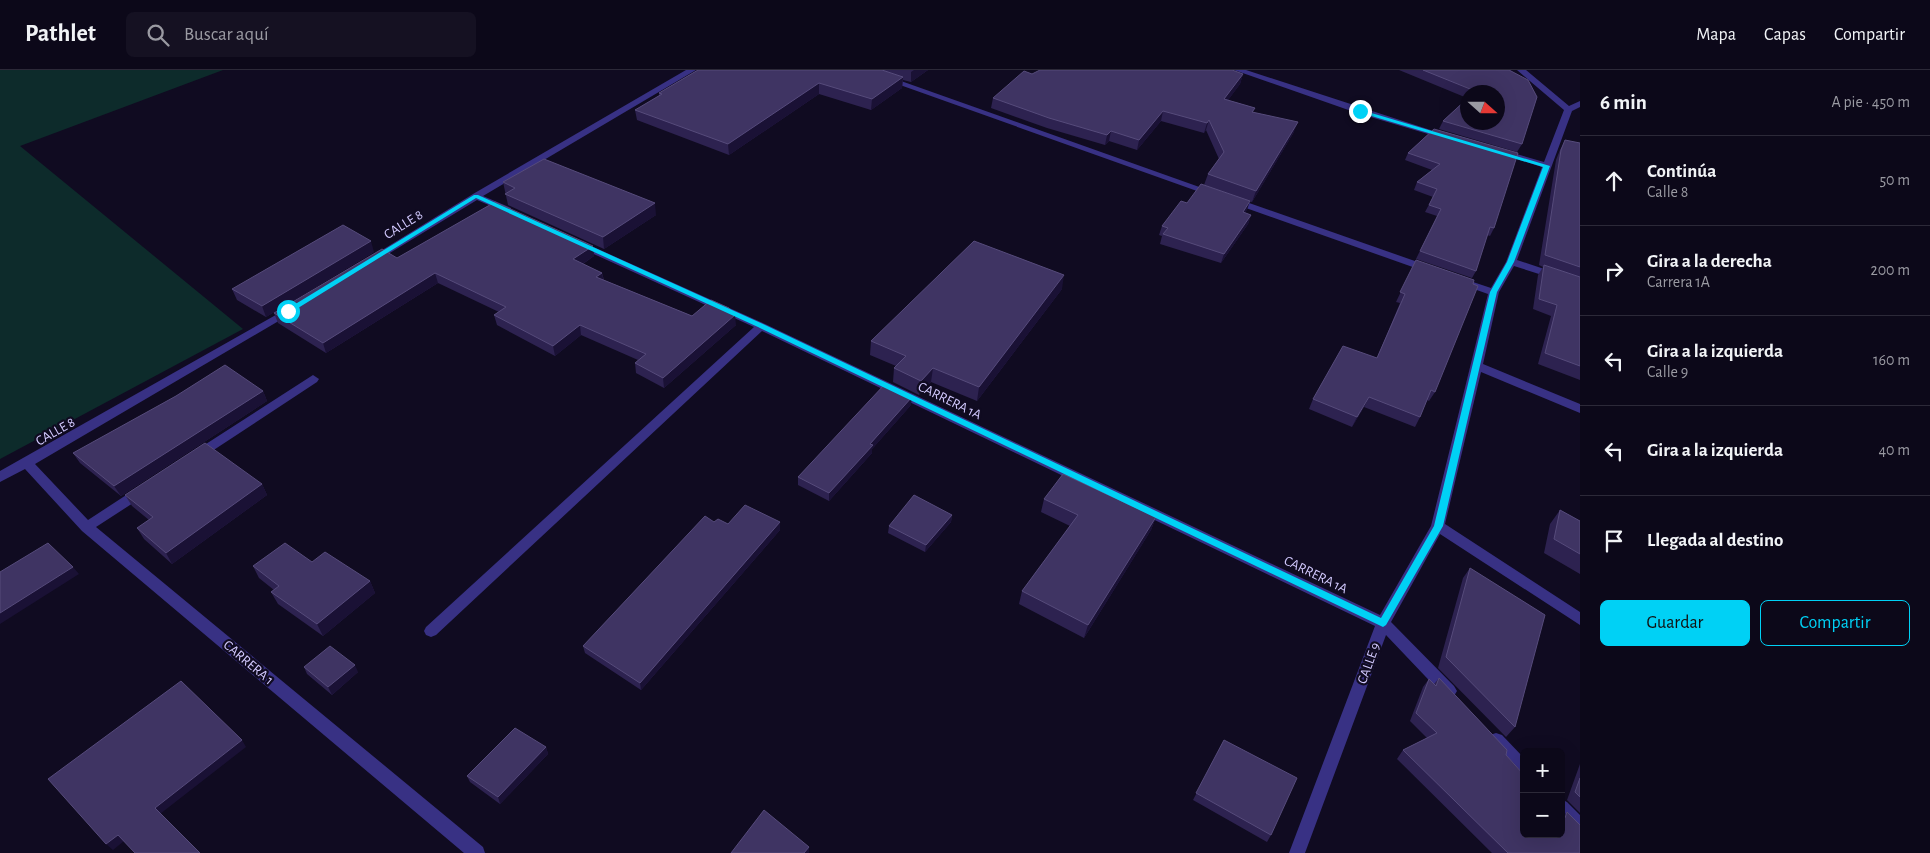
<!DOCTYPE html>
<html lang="es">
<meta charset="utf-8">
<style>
:root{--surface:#0c0819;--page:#151122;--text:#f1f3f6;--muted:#9a9aa2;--line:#2c2938;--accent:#00d1f5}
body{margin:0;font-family:"Alegreya Sans",sans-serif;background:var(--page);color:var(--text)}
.controls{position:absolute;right:15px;bottom:15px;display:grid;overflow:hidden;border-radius:8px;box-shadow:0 5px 20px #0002}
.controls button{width:45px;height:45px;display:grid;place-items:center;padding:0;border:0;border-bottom:1px solid var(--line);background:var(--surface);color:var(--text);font:25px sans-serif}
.compass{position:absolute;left:1460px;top:15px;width:45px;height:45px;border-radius:50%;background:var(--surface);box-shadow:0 5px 20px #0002;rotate:111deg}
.stop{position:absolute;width:15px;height:15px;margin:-11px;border:4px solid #00d1f5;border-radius:50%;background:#fff}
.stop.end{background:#00d1f5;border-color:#fff;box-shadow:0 1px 5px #0008}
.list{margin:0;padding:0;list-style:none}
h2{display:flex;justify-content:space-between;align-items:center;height:65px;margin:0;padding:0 20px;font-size:21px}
h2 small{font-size:16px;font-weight:400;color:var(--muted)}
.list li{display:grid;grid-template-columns:32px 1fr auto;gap:15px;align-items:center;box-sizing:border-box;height:90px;padding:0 20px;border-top:1px solid var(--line)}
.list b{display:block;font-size:19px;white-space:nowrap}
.list p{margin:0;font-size:16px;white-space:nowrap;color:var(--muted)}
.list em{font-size:16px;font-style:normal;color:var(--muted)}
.actions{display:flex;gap:10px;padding:15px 20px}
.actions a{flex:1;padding:11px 0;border:1px solid var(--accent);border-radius:8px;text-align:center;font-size:18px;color:var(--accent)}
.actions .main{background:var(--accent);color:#111}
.icon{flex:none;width:28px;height:28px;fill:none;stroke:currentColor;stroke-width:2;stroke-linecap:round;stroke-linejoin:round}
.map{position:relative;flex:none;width:1580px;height:783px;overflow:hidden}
header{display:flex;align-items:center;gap:30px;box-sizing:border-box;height:70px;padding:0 25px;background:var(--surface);border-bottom:1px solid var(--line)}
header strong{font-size:24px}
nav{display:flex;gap:28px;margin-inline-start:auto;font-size:18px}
.search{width:350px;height:45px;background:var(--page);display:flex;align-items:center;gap:12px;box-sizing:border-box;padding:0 18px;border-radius:8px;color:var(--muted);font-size:19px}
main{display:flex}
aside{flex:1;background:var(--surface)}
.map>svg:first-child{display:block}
</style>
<header>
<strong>Pathlet</strong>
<div class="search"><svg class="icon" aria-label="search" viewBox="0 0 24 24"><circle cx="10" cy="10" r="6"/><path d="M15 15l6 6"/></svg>Buscar aquí</div>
<nav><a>Mapa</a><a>Capas</a><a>Compartir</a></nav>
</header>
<main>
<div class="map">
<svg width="1580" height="783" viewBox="0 0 1580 783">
<rect width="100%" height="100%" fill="#100b21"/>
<path fill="#0d2b2b" d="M0 0H223L20 76 243 259 0 389Z"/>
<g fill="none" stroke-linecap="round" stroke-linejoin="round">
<path fill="#383184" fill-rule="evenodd" d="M686 0H696L483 126 511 138V142H505L477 130 375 192H367L366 190 473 124Z
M858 0H870L1219 124 1217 126H1211Z
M1234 0H1246L1452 67 1448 70 1445 69 1357 43Z
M1517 0H1526L1569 36 1580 31V37L1572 41 1517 190 1580 211V217L1514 196 1499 222 1483 294 1580 334V343L1481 302 1445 454 1580 542V555L1440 464 1391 552 1454 616 1457 621 1454 626 1449 627 1444 626 1386 565 1305 783H1289L1375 556 762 261 436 565 431 567 426 565 424 561 426 557 754 257 574 175V171L578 170 765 254 1380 545 1431 456 1488 224 1457 213 1456 211 1461 208 1491 218 1506 192 1542 97 1498 83 1503 80 1544 92 1564 40Z
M1232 127 1432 197 1433 199 1432 201H1424L1229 132V128Z
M290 237 294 238 295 240 294 242 35 394 88 450 137 418H147L148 421 147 424 96 457 483 777 485 783H464L82 461 25 399 0 412V401Z
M313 305 319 309 317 312 200 389H192L190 386 192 383Z
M1496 663 1502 665 1524 688V706L1518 704 1490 675 1488 670 1490 665Z
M1561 729 1567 732 1580 745V765L1574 763 1561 749Z"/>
</g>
<path fill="#2d2250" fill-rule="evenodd" d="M698 0H928L911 12 903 10 902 18 871 40 819 24 729 85 637 50 635 40 659 26V23Z
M1399 0H1509L1522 74 1517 82 1439 59 1443 51 1467 28ZM1468 22H1498L1468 52Z
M1032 4H1243L1240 14 1228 30 1255 38 1253 42 1294 62 1252 132 1204 115 1208 104 1219 89 1206 60 1204 63 1161 51 1137 80 1109 71 1105 75 1047 58 991 38 993 28Z
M1434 59 1494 158 1490 166 1487 165 1476 201 1472 208 1416 189 1437 146 1425 142 1433 127 1414 120 1417 112 1432 100 1405 90 1408 83Z
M1565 70 1580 73V310L1538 294 1551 246 1533 239 1538 205 1543 197 1539 195 1556 90 1560 80Z
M503 112 656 145 604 179 508 135Z
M1250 131 1245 143 1251 145 1248 154 1221 193 1160 174 1162 166 1159 165 1162 156 1187 133Z
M593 176 594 186 583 194 602 203 604 210 692 246 736 255 664 318 636 303 635 293 638 290 581 265 555 286 497 255 494 245 499 242 438 213 326 283 278 253 274 243 397 188Z
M374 182 266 247 237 230 232 219Z
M1416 190 1435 322 1429 331 1427 330 1420 347 1415 357 1364 337 1352 357 1309 339 1313 329 1377 288 1400 233 1396 232Z
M1062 219 977 331 931 312 919 325 893 312 894 298 896 296 870 285 871 271Z
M263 321 267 331 121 426 80 393 73 383Z
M911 335 872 379V383L829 431 798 415V407Z
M262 414 267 425 172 494 144 469 137 458 149 450 132 436 125 425Z
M1044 429 1156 447 1151 460 1084 568 1019 534 1022 521 1070 456 1041 442Z
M1560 440 1580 451V504L1544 483 1550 454Z
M952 445 951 452 925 482 888 463 889 456Z
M714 452 728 454 780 452V460L641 620 585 583 583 576Z
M312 492 370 511 375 523 323 566 278 534 271 522 274 520 259 508 253 496Z
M1470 498 1515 657 1506 667 1438 598 1463 508Z
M304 597 358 602 332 625 307 604Z
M1439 608 1506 685 1563 746 1567 742 1580 783H1492L1397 689 1403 680 1427 668 1410 651 1423 617 1429 609 1434 614Z
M1224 670 1271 765 1267 772 1193 730Z
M546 677 548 684 500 734 470 712 467 706Z
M1580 694V743L1567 730Z"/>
<path fill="#1a1135" d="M914 0H928L911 12V2Z
M1243 4 1240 14 1221 40 1224 29Z
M903 7 902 18 871 40 872 29Z
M819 13V24L729 85 728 74Z
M1163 41 1161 51 1137 80 1139 70Z
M1209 50 1206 60 1204 63 1207 53Z
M1298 52 1294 62 1252 132 1256 121Z
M1111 61 1109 71 1105 75 1107 65Z
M1250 131 1247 140 1240 152 1243 142Z
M655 133 656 145 604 179 603 167Z
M1251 145 1248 154 1221 193 1224 184Z
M371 171 374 182 266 247 262 236Z
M593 176 594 186 575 199 573 189Z
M435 203 438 213 326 283 323 273Z
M602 203 604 213 596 207Z
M1064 205 1062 219 977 331 979 317Z
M735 245 736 255 664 318 663 308Z
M580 255 581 265 555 286 553 276Z
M933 298 931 312 919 325 921 311Z
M263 321 267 331 121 426 114 416Z
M912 327 911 335 872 379V383L829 431V423L870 374Z
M1369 327 1364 337 1352 357 1357 347Z
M262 414 267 425 172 494 166 483Z
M952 445 951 452 925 482 926 475Z
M1156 447 1151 460 1084 568 1088 555Z
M780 452V460L641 620 640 613Z
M73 497 79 504 0 554V543Z
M370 511 375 523 323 566 317 554Z
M355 595 358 602 332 625 328 617Z
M242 670 246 677 160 744 155 738Z
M546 677 548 684 500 734 498 727Z
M118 765 124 771 113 780 106 774Z
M809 777V783H804Z"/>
<path fill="#3f3463" stroke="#564b7b" d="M698 0H882L903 7 872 29 819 13 728 74 635 40 662 24 659 23Z
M1040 0H1232L1243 4 1224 29 1255 38 1252 42 1298 52 1256 121 1208 104 1224 82 1209 50 1207 53 1163 41 1139 70 1111 61 1107 65 1049 48 993 28 1024 1 1032 4Z
M1423 0H1509L1528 10 1537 27 1522 74 1443 51 1468 28V52H1498V22H1473L1475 21Z
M1434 59 1518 83 1494 158 1490 157 1476 201 1420 181 1441 139 1429 135 1437 119 1417 112 1440 94 1408 83Z
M1565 70 1580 73V197L1545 185 1561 80Z
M544 89 655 133 603 167 505 124 515 118 503 112Z
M1201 114 1250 131 1243 142 1251 145 1224 184 1163 164 1168 158 1162 156 1181 131 1187 133Z
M495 132 593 176 573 189 602 203 596 207 692 246 711 230 729 238 735 245 663 308 635 293 646 284 580 255 553 276 494 245 506 237 435 203 323 273 274 243 382 179 397 188Z
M343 155 371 171 262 236 232 219Z
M974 171 1064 205 979 317 933 298 921 311 894 298 906 286 871 271Z
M1416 190 1474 210 1473 214 1478 216 1435 322 1431 320 1420 347 1369 327 1357 347 1313 329 1343 276 1377 288 1405 224 1400 222Z
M1544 195 1580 207V296L1545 283 1557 235 1539 229Z
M225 295 263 321 114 416 73 383 176 326Z
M885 314 912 327 870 374 873 375 829 423 798 407Z
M205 373 262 414 166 483 137 458 153 447 125 425Z
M1063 404 1156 447 1088 555 1022 521 1078 445 1044 429Z
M914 425 952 445 926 475 889 456Z
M745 435 780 452 640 613 583 576 705 446 714 452 718 449 728 454Z
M1560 440 1580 451V484L1554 469Z
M48 473 73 497 0 543V502Z
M285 473 312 492 325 482 370 511 317 554 271 522 279 516 253 496Z
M1470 498 1545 545 1515 657 1446 587Z
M330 576 355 595 328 617 304 597Z
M1439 608 1507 680 1506 685 1524 705V764H1561V744L1565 748 1567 742 1580 755V783H1508L1403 680 1437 663 1416 643 1429 609 1436 616Z
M181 611 242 670 155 738 200 783H135L118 765 106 774 48 709Z
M515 658 546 677 498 727 467 706Z
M1224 670 1297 708 1271 765 1196 723Z
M1580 708V727L1575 722Z
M764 740 809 777 804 783H731Z"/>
<path fill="#00d1f5" d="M1358 39 1550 96 1514 192 1497 222 1443 456 1386 555 1383 557 758 257 476 128 290 243 284 241 474 125H478L763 254 1381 548 1434 456 1490 222 1507 192 1543 97 1358 42Z"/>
<g text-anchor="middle" stroke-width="4.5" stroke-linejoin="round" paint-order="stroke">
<g font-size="14" fill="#d3caff" stroke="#100b21">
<text transform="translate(403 154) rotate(-32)" y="5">CALLE 8</text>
<text transform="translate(950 330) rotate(26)" y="5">CARRERA 1A</text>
<text transform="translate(55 361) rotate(-30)" y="5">CALLE 8</text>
<text transform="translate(1316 504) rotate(26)" y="5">CARRERA 1A</text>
<text transform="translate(249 592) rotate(40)" y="5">CARRERA 1</text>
<text transform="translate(1368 593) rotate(-70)" y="5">CALLE 9</text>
</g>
</g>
</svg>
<div class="controls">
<button>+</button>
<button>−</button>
</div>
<svg class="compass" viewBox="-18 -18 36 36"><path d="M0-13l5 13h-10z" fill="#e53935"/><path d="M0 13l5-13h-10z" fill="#9a9aa2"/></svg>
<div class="stop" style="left:288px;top:241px"></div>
<div class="stop end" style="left:1360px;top:41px"></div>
</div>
<aside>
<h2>6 min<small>A pie · 450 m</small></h2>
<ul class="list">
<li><svg class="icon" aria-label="ahead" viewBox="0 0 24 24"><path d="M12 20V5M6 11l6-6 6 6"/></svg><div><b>Continúa</b><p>Calle 8</p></div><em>50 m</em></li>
<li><svg class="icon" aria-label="right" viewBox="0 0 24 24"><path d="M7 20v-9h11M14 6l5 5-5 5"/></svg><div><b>Gira a la derecha</b><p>Carrera 1A</p></div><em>200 m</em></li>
<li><svg class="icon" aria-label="left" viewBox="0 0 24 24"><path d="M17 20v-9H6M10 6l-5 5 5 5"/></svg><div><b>Gira a la izquierda</b><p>Calle 9</p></div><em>160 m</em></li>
<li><svg class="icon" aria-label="left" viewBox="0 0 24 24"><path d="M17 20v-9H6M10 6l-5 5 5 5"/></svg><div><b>Gira a la izquierda</b></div><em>40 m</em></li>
<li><svg class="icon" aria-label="arrive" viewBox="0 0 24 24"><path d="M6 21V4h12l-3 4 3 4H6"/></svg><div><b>Llegada al destino</b></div></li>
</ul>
<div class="actions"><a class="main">Guardar</a><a>Compartir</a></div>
</aside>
</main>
